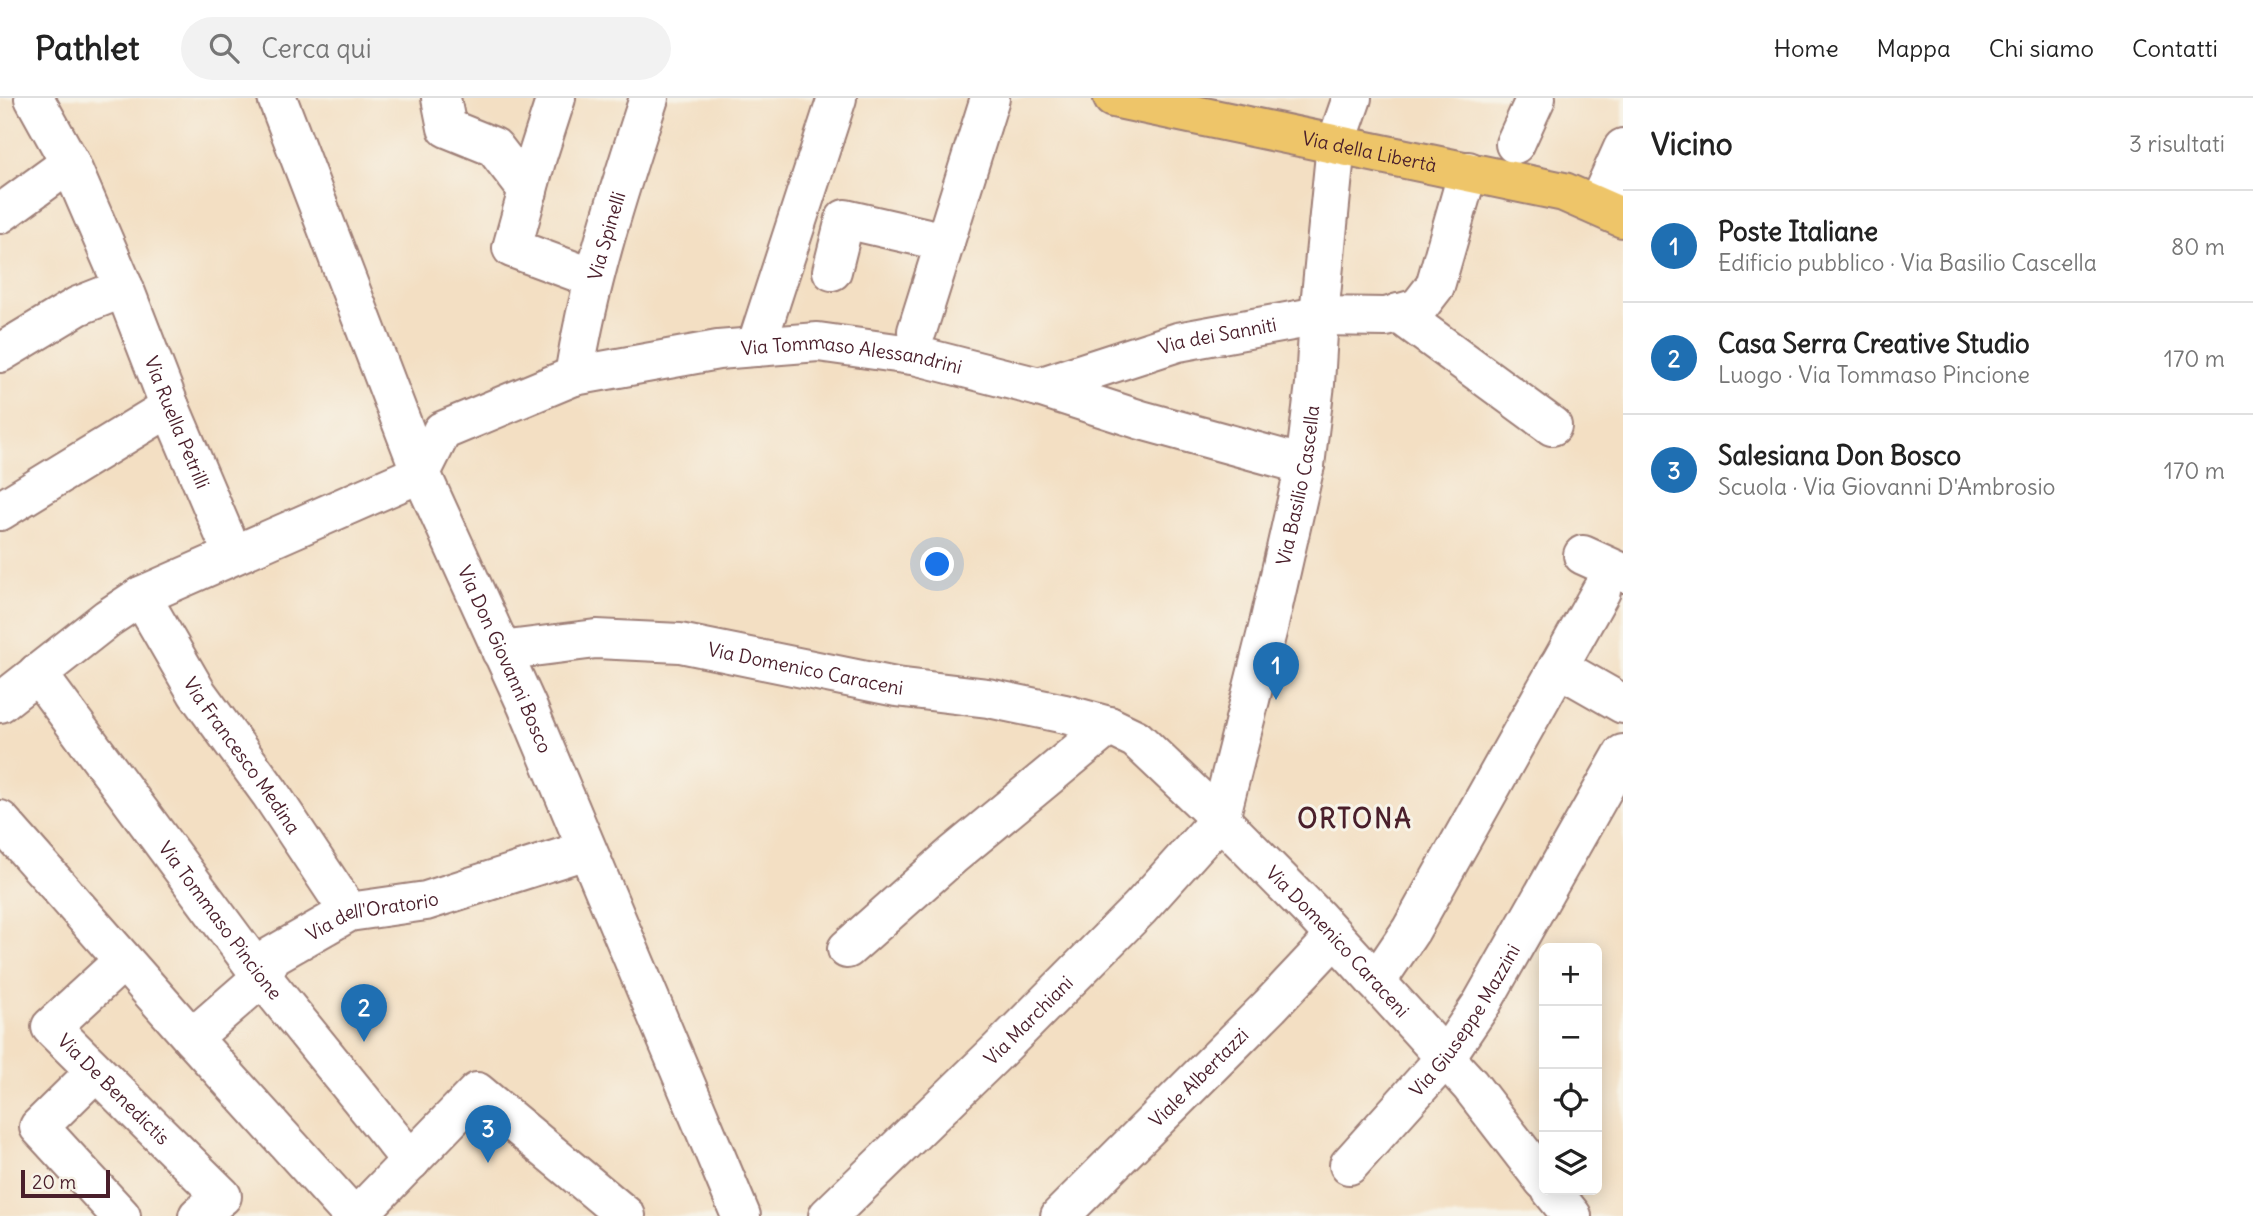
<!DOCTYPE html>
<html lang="it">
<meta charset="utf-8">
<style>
:root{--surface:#fff;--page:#f2f2f2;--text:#222;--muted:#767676;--line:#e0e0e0;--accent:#1f6fb2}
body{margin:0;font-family:Delius,sans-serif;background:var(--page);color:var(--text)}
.controls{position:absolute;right:21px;bottom:21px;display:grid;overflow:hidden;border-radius:10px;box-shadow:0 4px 18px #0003}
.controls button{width:63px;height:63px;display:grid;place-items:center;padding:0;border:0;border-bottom:2px solid var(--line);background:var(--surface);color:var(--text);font:35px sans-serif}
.scale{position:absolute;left:21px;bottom:18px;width:89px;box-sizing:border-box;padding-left:7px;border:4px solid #4a1f2b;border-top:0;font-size:19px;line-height:24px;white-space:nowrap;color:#4a1f2b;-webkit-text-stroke:5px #f7f3e8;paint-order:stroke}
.you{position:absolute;left:938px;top:467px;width:24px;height:24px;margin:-18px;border:5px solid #fff;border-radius:50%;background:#1a73e8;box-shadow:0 0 0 10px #1a73e833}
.badge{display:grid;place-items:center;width:46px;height:46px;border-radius:50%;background:var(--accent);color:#fff;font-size:23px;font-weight:700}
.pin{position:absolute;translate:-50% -58px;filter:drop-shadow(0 2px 4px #0008)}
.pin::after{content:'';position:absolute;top:37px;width:24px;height:21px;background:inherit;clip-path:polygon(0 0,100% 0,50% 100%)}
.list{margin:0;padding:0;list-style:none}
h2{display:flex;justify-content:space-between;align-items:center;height:91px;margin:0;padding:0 28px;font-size:30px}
h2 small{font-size:23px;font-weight:400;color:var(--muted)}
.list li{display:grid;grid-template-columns:46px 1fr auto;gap:21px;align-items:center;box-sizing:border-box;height:112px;padding:0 28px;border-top:2px solid var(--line)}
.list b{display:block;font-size:26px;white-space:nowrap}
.list p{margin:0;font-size:23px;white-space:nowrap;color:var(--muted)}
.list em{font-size:23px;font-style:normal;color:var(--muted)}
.icon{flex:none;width:38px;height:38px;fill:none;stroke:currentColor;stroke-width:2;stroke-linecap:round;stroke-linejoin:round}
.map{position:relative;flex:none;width:1623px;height:1118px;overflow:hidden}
header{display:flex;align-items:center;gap:42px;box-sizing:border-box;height:98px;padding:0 35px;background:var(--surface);border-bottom:2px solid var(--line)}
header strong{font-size:33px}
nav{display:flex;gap:38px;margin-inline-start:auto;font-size:24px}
.search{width:490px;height:63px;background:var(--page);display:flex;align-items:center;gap:18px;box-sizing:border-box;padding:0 24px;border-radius:38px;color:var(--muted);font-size:26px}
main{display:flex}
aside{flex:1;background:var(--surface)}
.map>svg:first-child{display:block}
</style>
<header>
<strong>Pathlet</strong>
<div class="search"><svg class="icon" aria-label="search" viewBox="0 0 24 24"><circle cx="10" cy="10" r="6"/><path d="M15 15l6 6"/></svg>Cerca qui</div>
<nav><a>Home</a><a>Mappa</a><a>Chi siamo</a><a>Contatti</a></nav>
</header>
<main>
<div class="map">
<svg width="1623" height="1118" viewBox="0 0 1623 1118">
<rect width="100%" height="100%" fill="#f7f3e8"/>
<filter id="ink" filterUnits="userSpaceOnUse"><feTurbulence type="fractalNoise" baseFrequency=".0143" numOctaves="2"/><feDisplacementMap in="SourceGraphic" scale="14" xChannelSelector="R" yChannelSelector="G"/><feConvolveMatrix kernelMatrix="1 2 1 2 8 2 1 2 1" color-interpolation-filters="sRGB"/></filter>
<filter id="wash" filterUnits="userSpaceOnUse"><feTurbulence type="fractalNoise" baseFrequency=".00686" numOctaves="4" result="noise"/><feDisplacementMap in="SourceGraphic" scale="28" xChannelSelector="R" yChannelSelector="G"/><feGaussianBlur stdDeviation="1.57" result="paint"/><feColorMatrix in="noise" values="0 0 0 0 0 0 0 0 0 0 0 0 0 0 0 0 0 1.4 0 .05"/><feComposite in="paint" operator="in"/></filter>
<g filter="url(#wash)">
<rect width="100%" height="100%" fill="#f3dfc3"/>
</g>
<g filter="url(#ink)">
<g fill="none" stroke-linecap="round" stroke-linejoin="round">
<defs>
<g id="minor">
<path id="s1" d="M34 0 70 65 124 190 170 309 233 457"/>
<path id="s2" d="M277 0 421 375 527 608 741 1118"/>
<path d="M441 0 447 30 494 49 528 93"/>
<path d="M556 0 537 59 512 150 593 180"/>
<path d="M1515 46 1536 0"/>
<path d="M1597 108 1623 50"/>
<path d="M0 116 70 65"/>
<path d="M832 173 845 121 945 144"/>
<path d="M1398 215 1552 328"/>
<path d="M917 233 990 0"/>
<path d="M756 249 837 0"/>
<path d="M0 255 78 208 124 190"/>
<path id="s3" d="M574 278C589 182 619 93 649 0"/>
<path id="s4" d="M1039 289 1178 244 1319 218 1386 219 1418 210 1435 188 1468 73"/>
<path id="s5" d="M421 375 442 333 574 278 718 252 818 244 918 258 1039 289 1141 322 1305 367"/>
<path d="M0 413 170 309"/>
<path d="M1583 457 1623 475"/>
<path id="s6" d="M141 498 197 595 270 695 349 814"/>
<path id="s7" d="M501 553 596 541 680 545 896 589 988 600 1065 616 1109 628 1136 641 1220 721 1317 819 1470 987 1544 1083"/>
<path d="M1558 569 1623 606"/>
<path id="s8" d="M37 575 262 879 411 1063"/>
<path d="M0 605 108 520 141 498 421 375"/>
<path d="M0 722 192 940 353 1118"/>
<path d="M847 851 953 757 1109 628"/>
<path id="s9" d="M123 863 51 929 222 1098 198 1118"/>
<path d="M1376 884 1411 832 1601 493"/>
<path id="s10" d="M192 940 262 879 272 858 349 814 426 803 586 752"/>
<path d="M95 974 39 1029 121 1118"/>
<path id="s11" d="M1349 1067 1445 960 1482 905 1623 656"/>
<path d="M1551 1092 1572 1118"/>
<path d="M357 1118 477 994 626 1118"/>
<path id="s12" d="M828 1118 998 953 1140 810 1220 721 1269 526 1305 367 1315 286 1319 218 1336 46 1352 0"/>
<path id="s13" d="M1060 1118 1270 908 1334 840"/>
</g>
<g id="major">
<path id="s14" d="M1113 0 1564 94 1623 120"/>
</g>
</defs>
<use href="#minor" stroke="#9e7f77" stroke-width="42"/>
<use href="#major" stroke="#9e7f77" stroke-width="42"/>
<use href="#minor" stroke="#fff" stroke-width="38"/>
<use href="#major" stroke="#eec569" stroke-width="38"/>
</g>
</g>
<g text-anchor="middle" stroke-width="6" stroke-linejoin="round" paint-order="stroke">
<g font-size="19" fill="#4a1f2b" stroke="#f7f3e8">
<text dy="7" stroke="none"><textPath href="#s14" startOffset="262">Via della Libertà</textPath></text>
<text dy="7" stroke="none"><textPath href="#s3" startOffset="144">Via Spinelli</textPath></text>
<text dy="7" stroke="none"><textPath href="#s4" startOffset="186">Via dei Sanniti</textPath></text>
<text dy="7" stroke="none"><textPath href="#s5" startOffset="471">Via Tommaso Alessandrini</textPath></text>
<text dy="7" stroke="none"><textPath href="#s1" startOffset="355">Via Ruella Petrilli</textPath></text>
<text dy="7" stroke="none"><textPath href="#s12" startOffset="901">Via Basilio Cascella</textPath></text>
<text dy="7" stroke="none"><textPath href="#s2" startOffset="606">Via Don Giovanni Bosco</textPath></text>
<text dy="7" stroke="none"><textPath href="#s7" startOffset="308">Via Domenico Caraceni</textPath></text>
<text dy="7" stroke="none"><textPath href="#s6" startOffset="189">Via Francesco Medina</textPath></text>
<text dy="7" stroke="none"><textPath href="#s10" startOffset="226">Via dell'Oratorio</textPath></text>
<text dy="7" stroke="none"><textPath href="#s8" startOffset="308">Via Tommaso Pincione</textPath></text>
<text dy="7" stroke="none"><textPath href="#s7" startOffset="933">Via Domenico Caraceni</textPath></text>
<text dy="7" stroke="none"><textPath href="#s11" startOffset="186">Via Giuseppe Mazzini</textPath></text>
<text dy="7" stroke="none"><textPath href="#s12" startOffset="280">Via Marchiani</textPath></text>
<text dy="7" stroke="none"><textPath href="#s13" startOffset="196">Viale Albertazzi</textPath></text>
<text dy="7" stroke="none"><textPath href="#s9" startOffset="186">Via De Benedictis</textPath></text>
</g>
<g font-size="26" font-weight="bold" letter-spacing="2" fill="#4a1f2b" stroke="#f7f3e8">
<text x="1355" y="730">ORTONA</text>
</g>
</g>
</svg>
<div class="controls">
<button>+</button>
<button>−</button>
<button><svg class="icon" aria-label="locate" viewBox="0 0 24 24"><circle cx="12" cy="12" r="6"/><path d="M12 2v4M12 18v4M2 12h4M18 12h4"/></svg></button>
<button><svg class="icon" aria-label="layers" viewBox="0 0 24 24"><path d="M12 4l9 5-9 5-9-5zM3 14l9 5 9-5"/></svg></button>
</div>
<div class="scale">20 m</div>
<div class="you"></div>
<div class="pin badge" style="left:1276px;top:602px">1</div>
<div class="pin badge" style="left:364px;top:944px">2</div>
<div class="pin badge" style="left:488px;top:1065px">3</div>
</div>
<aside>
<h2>Vicino<small>3 risultati</small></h2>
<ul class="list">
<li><span class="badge">1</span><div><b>Poste Italiane</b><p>Edificio pubblico · Via Basilio Cascella</p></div><em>80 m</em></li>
<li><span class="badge">2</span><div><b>Casa Serra Creative Studio</b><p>Luogo · Via Tommaso Pincione</p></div><em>170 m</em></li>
<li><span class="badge">3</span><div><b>Salesiana Don Bosco</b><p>Scuola · Via Giovanni D'Ambrosio</p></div><em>170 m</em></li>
</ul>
</aside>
</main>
